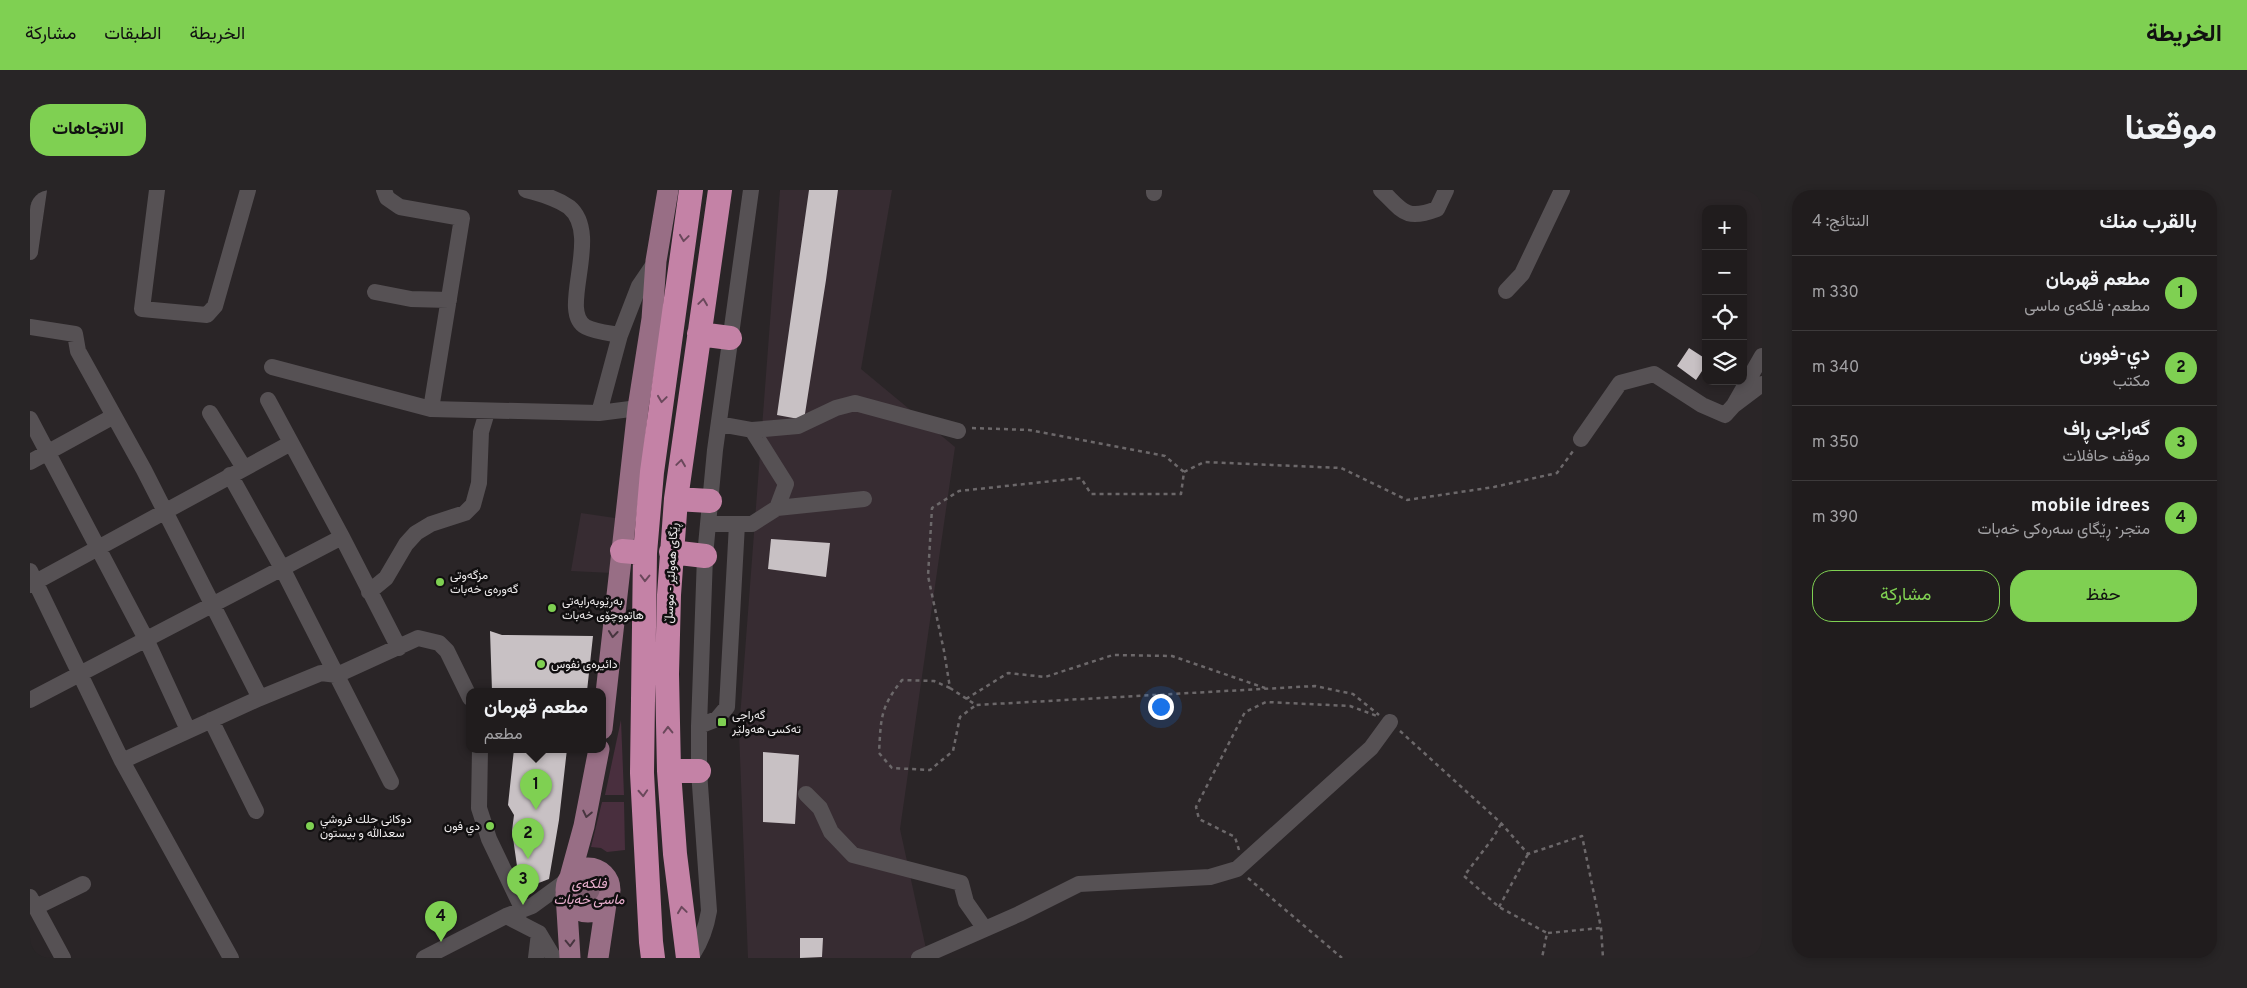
<!DOCTYPE html>
<html lang="ar">
<meta charset="utf-8">
<style>
:root{--surface:#201c1d;--page:#282526;--text:#f1f3f6;--muted:#a2a1a4;--line:#3d3a3b;--accent:#7fd052}
body{margin:0;font-family:Overpass,Vazirmatn,sans-serif;background:var(--page);color:var(--text);direction:rtl}
.controls{position:absolute;right:15px;top:15px;display:grid;overflow:hidden;border-radius:10px;box-shadow:0 2px 8px #0003}
.controls button{width:45px;height:45px;display:grid;place-items:center;padding:0;border:0;border-bottom:1px solid var(--line);background:var(--surface);color:var(--text);font:25px sans-serif}
.you{position:absolute;left:1130px;top:516px;width:18px;height:18px;margin:-12px;border:4px solid #fff;border-radius:50%;background:#1a73e8;box-shadow:0 0 0 8px #1a73e833}
.badge{display:grid;place-items:center;width:32px;height:32px;border-radius:50%;background:var(--accent);color:#111;font-size:16px;font-weight:700}
.pin{position:absolute;translate:-50% -41px;filter:drop-shadow(0 1px 2px #0008)}
.pin::after{content:'';position:absolute;top:26px;width:18px;height:15px;background:inherit;clip-path:polygon(0 0,100% 0,50% 100%)}
.popup{position:absolute;left:436px;top:498px;width:140px;height:65px;box-sizing:border-box;display:grid;place-content:center;border-radius:10px;background:var(--surface);filter:drop-shadow(0 1px 4px #0005);font-size:16px;white-space:nowrap;color:var(--muted)}
.popup b{font-size:19px;color:var(--text)}
.popup::after{content:'';position:absolute;left:50%;top:100%;margin-left:-10px;border:10px solid transparent;border-top-color:var(--surface)}
.list{margin:0;padding:0;list-style:none}
h2{display:flex;justify-content:space-between;align-items:center;height:65px;margin:0;padding:0 20px;font-size:21px}
h2 small{font-size:16px;font-weight:400;color:var(--muted)}
.list li{display:grid;grid-template-columns:32px 1fr auto;gap:15px;align-items:center;box-sizing:border-box;height:75px;padding:0 20px;border-top:1px solid var(--line)}
.list b{display:block;font-size:19px;white-space:nowrap}
.list p{margin:0;font-size:16px;white-space:nowrap;color:var(--muted)}
.list em{font-size:16px;font-style:normal;color:var(--muted)}
.actions{display:flex;gap:10px;padding:15px 20px}
.actions a{flex:1;padding:11px 0;border:1px solid var(--accent);border-radius:20px;text-align:center;font-size:18px;color:var(--accent)}
.actions .main{background:var(--accent);color:#111}
.icon{flex:none;width:28px;height:28px;fill:none;stroke:currentColor;stroke-width:2;stroke-linecap:round;stroke-linejoin:round}
.map{position:relative;flex:none;width:1732px;height:768px;overflow:hidden;direction:ltr;border-radius:20px}
header{display:flex;align-items:center;gap:30px;box-sizing:border-box;height:70px;padding:0 25px;background:var(--accent);color:#111}
header strong{font-size:24px}
nav{display:flex;gap:28px;margin-inline-start:auto;font-size:18px}
.intro{display:flex;align-items:center;justify-content:space-between;box-sizing:border-box;height:120px;padding:0 30px}
h1{margin:0;font-size:35px}
.button{padding:12px 22px;border-radius:20px;background:var(--accent);color:#111;font-size:18px;font-weight:700}
main{display:flex;gap:30px;padding:0 30px}
aside{flex:1;background:var(--surface);border-radius:20px;box-shadow:0 2px 8px #0003}
.map>svg:first-child{display:block}
</style>
<header>
<strong>الخريطة</strong>
<nav><a>الخريطة</a><a>الطبقات</a><a>مشاركة</a></nav>
</header>
<div class="intro"><h1>موقعنا</h1><a class="button">الاتجاهات</a></div>
<main>
<aside>
<h2>بالقرب منك<small>النتائج: 4</small></h2>
<ul class="list">
<li><span class="badge">1</span><div><b>مطعم قهرمان</b><p>مطعم · فلکەی ماسی</p></div><em>330 m</em></li>
<li><span class="badge">2</span><div><b>دي-فوون</b><p>مكتب</p></div><em>340 m</em></li>
<li><span class="badge">3</span><div><b>گەراجی ڕاف</b><p>موقف حافلات</p></div><em>350 m</em></li>
<li><span class="badge">4</span><div><b>mobile idrees</b><p>متجر · ڕێگای سەرەکی خەبات</p></div><em>390 m</em></li>
</ul>
<div class="actions"><a class="main">حفظ</a><a>مشاركة</a></div>
</aside>
<div class="map">
<svg width="1732" height="768" viewBox="0 0 1732 768">
<rect width="100%" height="100%" fill="#2a2527"/>
<path fill="#372c32" d="M750 0H862L831 179 925 257 870 639 898 768H718L709 541Z
M551 323 585 328 582 383 541 381Z"/>
<path fill="#492f3e" d="M591 530 594 605H575Z
M572 612H594L595 660 577 662 571 658 561 657Z"/>
<path fill="#7d5d6e" d="M542 701a17 17 0 1 1 34 0a17 17 0 1 1-34 0Z"/>
<path fill="#c8c1c4" d="M779 0H808L796 90 774 230 747 225Z
M1659 158 1676 169V175L1666 190 1647 176Z
M741 349 800 353 796 387 738 379Z
M460 441 472 445 563 446 557 501H462Z
M484 559H537L529 630 519 689 493 699 487 676 482 641 484 625 478 615Z
M733 562 769 565 765 634 733 632Z
M770 748H793L792 767 770 768Z"/>
<g fill="none" stroke-linecap="round" stroke-linejoin="round">
<path stroke="#6c686a" stroke-width="2.5" stroke-dasharray="4 4" stroke-linecap="butt" d="M942 238 999 240 1135 266 1154 282 1151 304H1061L1051 288 929 301 902 318 898 386 914 461 920 498 946 515 1285 496 1323 504 1349 525
M1154 282 1174 272 1311 278 1377 310 1464 297 1527 283 1543 261
M920 498 904 491 872 490C850 518 851 528 849 563L862 578 900 580 923 561 930 527 946 515
M936 509 978 483 1015 487 1083 465 1142 466 1235 498
M1370 541 1471 633 1498 664 1552 646 1571 738 1573 768
M1471 634 1463 648 1434 686 1469 717 1517 743 1512 768
M1209 660 1205 647 1169 629 1166 617 1215 522 1236 512 1320 516 1347 526
M1218 688 1312 768
M1469 717 1498 664
M1518 743 1571 738"/>
<path stroke="#565154" stroke-width="16" d="M127 0 112 119 177 125 185 116 218 0
M354 0 357 8 370 17 432 28 401 219
M496 0C511 4 526 8 539 17 573 45 527 122 556 137 566 142 580 143 590 145
M1351 0C1373 21 1375 31 1407 19L1416 0
M1124 3V0
M0 62 9 0
M1476 101 1492 84 1532 0
M345 102 381 109 419 110
M0 137 45 144 48 161 114 280 230 508
M1732 166 1704 215 1732 194
M242 177 401 219 569 223 608 218
M238 210 312 347 369 458
M180 223 214 278
M569 223 590 145 609 96 626 71
M0 229 116 449 158 540
M722 240 768 236 806 218 825 213 928 241
M1551 249 1590 193 1624 184 1672 215 1695 225 1704 215
M0 272 84 226
M200 285 252 378 361 592
M747 318 834 309
M678 334H722L747 318 756 294 722 240 689 234
M0 381 92 571 201 768
M0 395 261 253
M339 402 356 388 376 354 386 343 401 334 435 323 443 315 449 293 451 242 457 222
M0 510 312 347
M181 530 226 621
M669 536 687 529 697 517 707 334
M450 559 449 618 459 649 493 720
M92 571 230 508 291 483 307 485 388 448 409 453 417 461 440 508
M776 604 790 618 801 642 823 665 931 693 936 712 955 739
M0 707 33 768
M6 717 53 694
M476 726 509 743 524 768
M394 768 476 726 502 716 539 689
M506 768 509 743
M660 768C671 753 676 739 679 721L669 581V536L675 366 685 260 721 0
M889 768 989 724 1049 694 1180 687 1207 679 1341 558 1360 532"/>
<path stroke="#986e85" stroke-width="21" d="M572 539 608 218 622 129 626 71 638 0
M536 700a22 22 0 1 1 44 0a22 22 0 1 1-44 0Z
M540 687 554 636 569 559
M536 704 540 768
M568 768 576 714"/>
<path stroke="#c482a6" stroke-width="24" d="M669 144 700 148
M646 309 680 311
M592 361 615 363
M641 362 675 366
M639 581H669
M623 768 621 752 612 583 615 363 622 282 661 0
M658 768 645 664 639 581 637 484 639 405 646 309 690 0"/>
</g>
<defs><path id="oneway-chevron" d="M-2-3.5L2.5 0L-2 3.5" fill="none" stroke-width="1.6" stroke-linecap="round" stroke-linejoin="round" transform="scale(1.25)"/></defs>
<g stroke="#6a485b">
<use href="#oneway-chevron" transform="translate(654 48) rotate(98)"/>
<use href="#oneway-chevron" transform="translate(673 112) rotate(-82)"/>
<use href="#oneway-chevron" transform="translate(632 209) rotate(98)"/>
<use href="#oneway-chevron" transform="translate(651 273) rotate(-82)"/>
<use href="#oneway-chevron" transform="translate(615 388) rotate(91)"/>
<use href="#oneway-chevron" transform="translate(638 540) rotate(-91)"/>
<use href="#oneway-chevron" transform="translate(613 603) rotate(87)"/>
<use href="#oneway-chevron" transform="translate(652 720) rotate(-98)"/>
</g>
<g stroke="#47353f">
<use href="#oneway-chevron" transform="translate(583 444) rotate(96)"/>
<use href="#oneway-chevron" transform="translate(557 624) rotate(102)"/>
<use href="#oneway-chevron" transform="translate(540 753) rotate(88)"/>
</g>
<g fill="#7fd052" stroke="#110f10" stroke-width="2">
<circle cx="410" cy="392" r="5"/>
<circle cx="522" cy="418" r="5"/>
<circle cx="511" cy="474" r="5"/>
<rect x="687" y="527" width="10" height="10" rx="2.5"/>
<circle cx="280" cy="636" r="5"/>
<circle cx="460" cy="636" r="5"/>
</g>
<g text-anchor="middle" stroke-width="5" stroke-linejoin="round" paint-order="stroke">
<g font-size="12" fill="#efeced" stroke="#110f10">
<text transform="translate(641 383) rotate(-87)" y="4">ڕێگای هەولێر - موسڵ</text>
</g>
<g font-size="12" fill="#efeced" stroke="#110f10" text-anchor="start">
<text x="420" y="389">مزگەوتى<tspan x="420" dy="14">گەورەى خەبات</tspan></text>
<text x="532" y="415">به‌رێوبه‌رایه‌تی<tspan x="532" dy="14">هاتووچۆی خه‌بات</tspan></text>
<text x="521" y="478">دائیرەی نفوس</text>
<text x="702" y="529">گەراجی<tspan x="702" dy="14">تەکسی هەولێر</tspan></text>
<text x="290" y="633">دوكانى جلك فروشي<tspan x="290" dy="14">سعدالله و بيستون</tspan></text>
<text x="450" y="640" text-anchor="end">دي فون</text>
</g>
<g font-size="14" font-style="italic" fill="#e9afce" stroke="#110f10">
<text x="559" y="698">فلکەی<tspan x="559" dy="16">ماسی خەبات</tspan></text>
</g>
</g>
</svg>
<div class="controls">
<button>+</button>
<button>−</button>
<button><svg class="icon" aria-label="locate" viewBox="0 0 24 24"><circle cx="12" cy="12" r="6"/><path d="M12 2v4M12 18v4M2 12h4M18 12h4"/></svg></button>
<button><svg class="icon" aria-label="layers" viewBox="0 0 24 24"><path d="M12 4l9 5-9 5-9-5zM3 14l9 5 9-5"/></svg></button>
</div>
<div class="you"></div>
<div class="pin badge" style="left:506px;top:620px">1</div>
<div class="popup"><b>مطعم قهرمان</b>مطعم</div>
<div class="pin badge" style="left:498px;top:669px">2</div>
<div class="pin badge" style="left:493px;top:715px">3</div>
<div class="pin badge" style="left:411px;top:752px">4</div>
</div>
</main>
